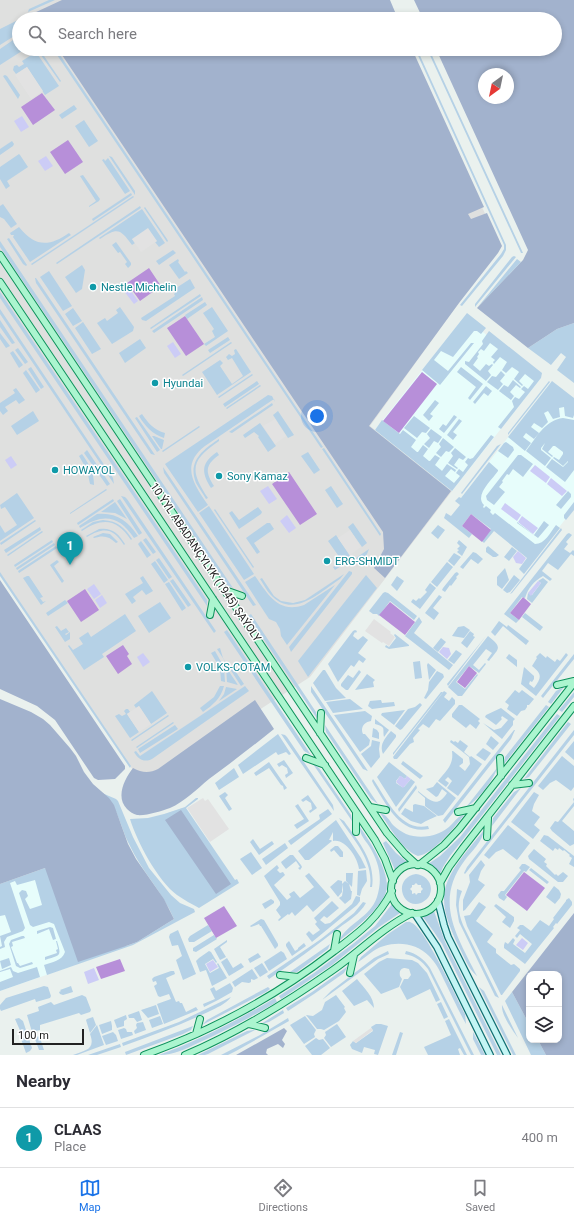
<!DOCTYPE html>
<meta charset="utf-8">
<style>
:root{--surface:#fff;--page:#f2f2f3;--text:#2b2b33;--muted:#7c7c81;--line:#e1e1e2;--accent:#1a73e8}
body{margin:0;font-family:Roboto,sans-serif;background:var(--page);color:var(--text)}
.controls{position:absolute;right:12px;bottom:12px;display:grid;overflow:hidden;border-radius:8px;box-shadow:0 2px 6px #0003}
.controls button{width:36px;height:36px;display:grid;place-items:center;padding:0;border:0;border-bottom:1px solid var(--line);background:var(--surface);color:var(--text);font:20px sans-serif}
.compass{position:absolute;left:478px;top:68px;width:36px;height:36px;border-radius:50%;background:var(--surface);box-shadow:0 2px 6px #0003;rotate:213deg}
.scale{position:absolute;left:12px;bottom:10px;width:72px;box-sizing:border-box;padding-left:4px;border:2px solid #222;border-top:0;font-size:11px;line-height:14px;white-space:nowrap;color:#222;-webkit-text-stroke:3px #fff;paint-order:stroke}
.you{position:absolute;left:317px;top:416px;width:14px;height:14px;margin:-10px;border:3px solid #fff;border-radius:50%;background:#1a73e8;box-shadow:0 0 0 6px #1a73e833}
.badge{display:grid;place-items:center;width:26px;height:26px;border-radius:50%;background:var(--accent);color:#fff;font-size:13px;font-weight:700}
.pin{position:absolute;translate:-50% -33px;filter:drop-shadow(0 1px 2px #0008)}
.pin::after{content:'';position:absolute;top:21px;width:14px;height:12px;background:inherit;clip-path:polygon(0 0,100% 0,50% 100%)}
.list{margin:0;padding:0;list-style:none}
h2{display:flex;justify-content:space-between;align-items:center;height:52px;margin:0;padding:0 16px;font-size:17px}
h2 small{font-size:13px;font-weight:400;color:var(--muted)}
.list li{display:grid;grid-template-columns:26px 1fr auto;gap:12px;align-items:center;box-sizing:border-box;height:60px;padding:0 16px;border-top:1px solid var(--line)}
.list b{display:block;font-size:15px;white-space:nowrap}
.list p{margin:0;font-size:13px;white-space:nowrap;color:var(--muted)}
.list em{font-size:13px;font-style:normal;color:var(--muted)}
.icon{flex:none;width:22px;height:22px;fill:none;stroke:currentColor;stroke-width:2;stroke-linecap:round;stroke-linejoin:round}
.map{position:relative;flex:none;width:574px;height:1055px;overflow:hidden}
.search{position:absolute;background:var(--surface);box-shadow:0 2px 6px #0003;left:12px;right:12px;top:12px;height:44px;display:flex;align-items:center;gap:10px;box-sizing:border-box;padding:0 14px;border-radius:22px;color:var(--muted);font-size:15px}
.sheet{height:112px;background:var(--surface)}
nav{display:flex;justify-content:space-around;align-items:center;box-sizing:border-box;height:56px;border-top:1px solid var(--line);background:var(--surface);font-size:11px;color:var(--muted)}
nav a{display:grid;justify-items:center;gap:2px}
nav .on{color:var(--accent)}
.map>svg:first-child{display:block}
</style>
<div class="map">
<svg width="574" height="1055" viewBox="0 0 574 1055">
<rect width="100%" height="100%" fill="#eaf1ee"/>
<path fill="#dfe0df" d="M0 0H387L396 19H19V49H409L500 246 370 426 452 491 310 677 143 785 0 573Z"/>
<path fill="#e7fdfb" d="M464 317 541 378 452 491 375 430Z
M551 382 574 399V508L536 557 461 498Z
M43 871 75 965 0 991V886Z"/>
<path fill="#b5d1e6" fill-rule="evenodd" d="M49 0H55L28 12 29 9Z
M16 21 19 26V33L0 45V29Z
M19 36V49H25L0 65V49Z
M53 49H56L323 447 321 448Z
M415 49H417L506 245V250L503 256 462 306 460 305 501 254 504 249V245Z
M427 49H429L523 253H521Z
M38 51 42 53 61 81 60 82Z
M36 52 59 86 45 95 27 67 16 74 13 70 14 66 17 65 19 67 24 64 22 61Z
M5 75 7 76 20 95 18 99 3 76Z
M74 105 77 109 62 119 59 115Z
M84 120 98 141 89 147 75 126Z
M12 141 14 144 13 146 0 155V149Z
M19 154 20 155 28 167 7 181 10 186 6 189 0 179V167Z
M109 156 112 157 135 191V195Z
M108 158 130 191 125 194 102 160 104 159 105 161Z
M83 175 100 199 99 201 89 207V206L96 201 80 176Z
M131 193 132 195 93 221 92 219Z
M133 196 134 197 32 265 31 264Z
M3 204 17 224 11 228 4 219 0 217V206Z
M140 206 141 208 57 264 56 263Z
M145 207 167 239 168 241 167 242 144 208Z
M142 209 165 243 159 247 155 242 157 241 132 239 135 243 132 245C120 229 118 227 100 239L99 238Z
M19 227C35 247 49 247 69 233L71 235 30 262 13 237 14 235H11L10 233Z
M9 238 27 265 26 266 23 264 7 239Z
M0 241 233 588 227 585 0 247Z
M116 242 131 263V265L128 268 125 264 127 262 120 252 118 253 112 245Z
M173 250 176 253 159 265 156 261Z
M514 256 516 257 475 307V304L512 257Z
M178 259 179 261 178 262 185 272 186 271 188 273 179 279 169 265Z
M517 259 521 262 477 308Z
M82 265 85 270 82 289 76 293 65 277Z
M49 271 72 306 63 311 40 277Z
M35 278H36L155 455 151 454 36 283Z
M190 279 195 288 146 321 142 320 141 318 175 296 174 294 175 293 173 290Z
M0 292 207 600V606L0 298Z
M200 294 201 296 151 329 150 328Z
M202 297 203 300 154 333 152 331Z
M205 302 207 305 187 319 185 315Z
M120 307 134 327 133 331 112 344 97 323 105 318 107 321 118 313 116 310Z
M212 307 228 331 206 346 204 344 215 337 212 331 214 329 203 313Z
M73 308 82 321 73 326 65 314Z
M0 309 113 478 114 484 0 314Z
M467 313 486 328 481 334 477 331H474L453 357 441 351 434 360 448 371 471 343H474L440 385 422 370Z
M0 320 15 343 12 344 0 327Z
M83 322 101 349 92 354 75 328Z
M574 323V383L557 370 566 357 561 353 551 365 528 348 557 329Z
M489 331 542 373 541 378 501 429 498 427 514 407 512 401 515 397 519 399 525 392 521 389 524 386 528 389 534 381 525 374 519 381 523 385 522 386 514 379 519 372 518 371 512 367 506 373 502 370 507 362 500 357 494 364 493 362 495 360 491 357 498 349 490 343 484 351 481 349 478 352 479 354 477 357 478 358 473 365 480 371 486 364 489 366 492 364 493 365 488 371 491 375 486 381 465 364V361L469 362 483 344 482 341Z
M0 333 10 346 6 348 0 339Z
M228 337 230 340 210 353 208 350Z
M140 339 146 348 125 363 119 353Z
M231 342 232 343 183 376 182 375Z
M18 348 28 362 25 364 15 350Z
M236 349 251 372 217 395 202 372 220 360 223 363 220 366 232 384 243 376 232 358 228 360 226 357 229 354 232 356 235 354 234 350Z
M13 351 23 365 19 368 10 353Z
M31 367 44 387 41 389 28 369Z
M461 367 483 384 470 400 468 398 476 387 457 372Z
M26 370 40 390 36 393 23 373Z
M501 371 505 375 500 381 503 384 498 390 487 382 492 376 496 377Z
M252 374 253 375 219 398 218 397Z
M513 380 521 387 520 388 516 385 510 392 514 396 511 400 499 391 504 385 508 387Z
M257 381 259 384 225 407 223 404Z
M549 381 550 382 508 435V433Z
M552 381 574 398V415L573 418 565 416 564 407 559 408 560 417 553 419 548 411 544 413 548 422 542 428 534 423 531 427 539 433 534 439 526 433 523 437 531 443 525 451 508 437Z
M260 385 261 386 227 409 226 408Z
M486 386 492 391 488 396 484 393 475 404 473 402Z
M16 388 25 400 19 404 16 400 5 407 8 411 3 415 0 411V403L15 393 13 390Z
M268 395 272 396 275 402 274 399 205 446C180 465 194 485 208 505L198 512 165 464Z
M435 400 439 403 430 414 433 416 429 421 423 415Z
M272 403 273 405 232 433 229 432Z
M33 411 39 421 17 435 11 426Z
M278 411 294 435 288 438 273 415Z
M142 414C148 423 154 430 165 433L164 438C152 434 145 426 139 416Z
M454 415 457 417 444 433 439 429 443 424 446 426Z
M414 416 430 428 426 433 422 432 417 438 404 428Z
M137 417 160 450 157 452 135 418Z
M563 418 574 420V470L565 482 546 467 552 459 563 467 568 462V461L563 466 553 458 554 457 559 460 563 454V452L555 446H553L548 452 553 456 552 457 542 449 545 443 541 448V450L551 458 545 466 526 451C536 438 545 420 563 418Z
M459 419 462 421 453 432 457 435 453 440 447 435Z
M382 420 400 434 403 430 416 440 411 447 417 452H418L423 445 428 449 423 456 429 461H430L435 455 440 458 435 465 441 470 442 471 447 464 456 470 455 472 451 469 445 476 454 483 460 476 456 473 459 469 463 472 468 465 465 462 468 458 470 459 473 458 491 435 494 437 452 491 375 430Z
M260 423 276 446 268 452 258 437 259 436 254 432 245 438 243 435Z
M199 426 200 427 163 452 162 451Z
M431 429 442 437 438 443 434 441 429 448 424 444 430 438 427 434Z
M152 436H154L164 440 162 449H161Z
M443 438 454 447 449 452 446 451 441 457 436 453 441 447 439 444Z
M219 439V441C191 460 189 470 208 498L206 499C203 494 199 488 196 483 187 461 204 449 219 439Z
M506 442 513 447 514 450 508 458 498 451 504 443Z
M501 444 462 494 461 493 497 446Z
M324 448 379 531 381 534 380 536 322 449Z
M455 448 466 457 463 460 459 458 454 465 458 468 457 469 448 463 453 456 451 453Z
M87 450 110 484 107 486 84 453Z
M217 452 219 455C205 465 205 472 214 486L211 488C201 472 201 463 217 452Z
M308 452 320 470 314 474 301 456Z
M82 454C89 464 94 472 94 485L90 484 87 470 79 456Z
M518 455H521L533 464 523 477 513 469 509 475 507 474 502 481 503 482 499 487 505 492 494 505 487 500 486 496Z
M489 462 498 470V471C492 480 474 495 484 505L483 507 484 508 486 506 491 510 490 512 493 515 495 513 535 544C545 544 550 533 556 525L560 528 524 574 519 569 527 558 494 531 484 543 482 541 491 529 471 514 462 526 472 534 469 538 444 518 446 513 451 516 460 505 455 501 459 497 461 498Z
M163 467 256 605 253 606 164 473Z
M331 486 343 504 337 508 325 490Z
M106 489 107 490 70 514V513Z
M568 491 571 494V497L561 509 556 505Z
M17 493 34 518 0 541V525L5 533 17 525 5 507 1 509 0 505Z
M121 496 125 497 127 499 216 631 214 633Z
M113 499 114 501 78 525 77 523Z
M120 499 142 533 139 535 117 501Z
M115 502 127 519 115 513 101 512Z
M574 502V510L566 520 564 518V515Z
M209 506 254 574 244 580 199 513Z
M258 507 262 512 261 514 239 529 229 513 232 511 239 520Z
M215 509 254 567 253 568 214 510Z
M97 514C116 512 128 521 138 536L134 538C119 515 103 513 80 528L79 526Z
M35 520 36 521 1 545 0 543Z
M103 520C118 521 125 528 132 539L131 540C117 519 103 517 82 531L81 530 93 522Z
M544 521 549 525 538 538 517 523V522L534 535Z
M267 523H270L274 529 254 543 260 552 257 554 246 538Z
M353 523 367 543 362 547 348 527Z
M438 525 445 530 438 539 431 533Z
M40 527 41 530 6 553 4 550Z
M561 528 562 530 512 593 510 594Z
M99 529C112 527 119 534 125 544L124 545C113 528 104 527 87 537L86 536Z
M42 531 43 532 8 556 7 555Z
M103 533 110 534 118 542 116 543C109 536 103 535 94 538L93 537Z
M569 533 572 535 566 542 568 544 564 549 570 553 573 550 574 551V556L571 554 558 570 548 563 542 571 552 579 550 581 543 576C534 581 528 588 525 598L522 597 510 613 519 620 516 623 504 614 567 534Z
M336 535 352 559 335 570 333 567 342 561 340 558 328 541Z
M146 538 156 552 153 554 143 540Z
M52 540 53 542 15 567 14 565Z
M459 540 467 547 462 556 457 552 459 550 457 549 460 546 457 543Z
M141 541 151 555 147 558 138 544Z
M54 543 55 545 17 570 16 568Z
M56 546 57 548 19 573 18 571Z
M488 546 499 555 496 557H493L486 552V548Z
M512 547 517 551 509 561 504 557Z
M369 549 367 554 362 562 360 563 356 558Z
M473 552 476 553 483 559 478 564 471 559 463 569 460 567Z
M454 553 461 557 454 566 448 561Z
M159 558 172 577 169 579 156 560Z
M57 560 59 562 54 566 64 581 62 583 50 565Z
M155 561 168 580 164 583 151 564Z
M447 562 453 567 437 587 431 582Z
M505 568 509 580 502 589 497 585V577Z
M349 571 352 572V574L291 652 289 647Z
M0 572 131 766 130 768 0 576Z
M457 572 459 574 456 577 457 578 451 586 450 585 445 592 442 590 443 588 455 573Z
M344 574 340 579C321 591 295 618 273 597 268 593 264 585 260 579L262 578 274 596 281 601 293 603 305 600Z
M366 575 377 588 308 677 298 661Z
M514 575 520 580 510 592 507 593 503 590Z
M27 576H29L43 597 40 598 43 602 46 601 41 605 23 578Z
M143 576 153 591 146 595 142 590 133 597 136 601 132 604 125 594 143 583 140 578Z
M255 576C268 594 278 614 304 605L335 585 287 645 281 636 280 629 276 622 269 619 245 582Z
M397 576 404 581 397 591 391 585Z
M543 578 548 582 532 603 527 599 528 593 532 595 541 583 538 581Z
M173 579 191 605 188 607 170 581Z
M169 582 186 608 182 611 165 584Z
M430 583 436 588 420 609 411 602 413 599 416 601 419 598 420 599 427 592 425 590Z
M385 592 388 593 417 616 414 620 390 601 379 616 377 614H373L369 611 383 593Z
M439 595 442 597 433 608 439 613 434 620 425 613Z
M65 600 68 603 48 616 46 613Z
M160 602 171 618 149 633 138 616Z
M525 613 543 627 540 631 522 617Z
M125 614 136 631 102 654 104 657 84 670 68 646 69 645 73 650 83 644 79 638 88 632 91 637Z
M251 614 316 712 318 720 248 616Z
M419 617 422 622 414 633 453 665 449 670 405 636Z
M499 621 507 627 508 625 529 641 526 645 503 626 495 636 491 632Z
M57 626 61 631 66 628 69 632 65 634 66 635 70 632V639L65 642 55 627Z
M464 626 470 630 464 638 452 636 458 627Z
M227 630 311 755 304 751 224 632Z
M355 630 357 631 356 633 355 632 353 636 358 640 363 636 368 640 358 653 366 659 363 663 359 660 354 667 351 665 338 682 328 664 353 631Z
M470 631 474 634 473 636 475 637 467 648 461 643Z
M395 634 409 645V646L389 649 385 647 386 645 389 647 396 638 394 635Z
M486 636 448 686 447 684Z
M488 636C503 648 499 648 489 661L487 660 492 653 486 649 473 665 479 670 485 663 486 664 479 673 469 666 456 682 465 689 477 674 478 675 462 696H458L448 687Z
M441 638 446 642 438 652 433 648Z
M220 648 223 658 228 665 234 669 244 684 241 686 217 649Z
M456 650 462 654 454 664 448 660Z
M215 651 224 667 225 682 221 681 220 668 211 653Z
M540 653 546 658 547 656 555 662 557 659 560 661 566 653 568 655 536 696 521 684 524 667 534 676V679L532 682 530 681 529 684 534 688C542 677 542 674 532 666L537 658 536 657Z
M509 654 517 660V667L506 658Z
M574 654V659L543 698 541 696Z
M420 661 422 678 415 679 413 662Z
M428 663 436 670 429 680 427 665Z
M226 667 238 685 227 682Z
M323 670H325L336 688 346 698 325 701 313 683Z
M359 670 361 672 348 690H346L341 686V684L348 675 353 678Z
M437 671 443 674 444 677 426 699 424 698 428 690 429 682Z
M367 674 375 680 373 682 374 687 355 690Z
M220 686H224C221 698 213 705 203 712L200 708 214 697Z
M245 686 249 691 152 759C144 763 138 759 134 752L136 751 140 756Z
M311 686 368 771 363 769 311 692Z
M226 687 237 689 219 701 224 694Z
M564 687 551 704 548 702 556 691Z
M515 690 519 693 522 690 534 699 529 705H527V707L525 710 521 711 517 716 507 709 509 705 505 702Z
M152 691 167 713 151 724 139 706 136 708 134 705Z
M444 691 447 693 444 697 449 701 452 697 455 700V704L440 721 436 719 429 728 423 724 418 729 420 730 413 738 414 742 410 744 397 759H394L393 757Z
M441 692H443L393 755V753Z
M574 692V697L562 712 559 710Z
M350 699 363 709 333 713 326 702Z
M381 700 382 703 394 702 395 706 372 709 368 706 370 701Z
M420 703 422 705 402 729 400 730 395 726 408 709 415 707Z
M459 705H462L480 719 478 721 480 723 476 729 470 724 466 728 452 717V714Z
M546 705 549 707 504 764 505 757Z
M501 708 515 719 513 721V725L502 739 483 723 494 730 501 728 508 720 502 716 501 718 502 719 496 725 485 717 486 715Z
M126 709H128L130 712 127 714 139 732 130 738 115 716 119 714 122 716 126 714 124 711Z
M405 710 394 725 381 715 382 713Z
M365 711 372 716 371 721C364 722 360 728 363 734H365L370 740 369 745 360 752 334 715Z
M557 714 560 716 450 856 443 867 440 874 435 868 428 864 440 856 460 837Z
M168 715 169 716 132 741 131 740Z
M375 719 389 730 384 737C382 729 387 727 375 724Z
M173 722 174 723 137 748 136 747Z
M568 722 571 724 529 777 524 779Z
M175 725 178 729 140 753 138 749Z
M325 725 378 804 371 799 326 732Z
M373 728 377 730 379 733V739L372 737Z
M514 730H515L511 739 445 823 443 820Z
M574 730V735L465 874 464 873 467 867Z
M391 731 396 735V737L383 754C379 745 385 738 391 731Z
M278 734 291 754 289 755 286 752 278 755 276 752 243 774 238 765Z
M281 734 285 735 287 737 333 805 334 811Z
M491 736 499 743 493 750 486 744Z
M372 740 380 742 379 749 380 757 371 768 361 754 371 746Z
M451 740 454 742 455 741 458 743 460 740 468 746 464 752 470 757 471 756 482 764 458 796 447 788 452 781 448 777 445 780 449 783 446 787 438 781C446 771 454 765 452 751H453L463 759V763L459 766 465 771 470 764 469 757 450 742Z
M574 741V760L565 752Z
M483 748 491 753 485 761 476 755Z
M562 756 574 766V787L571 791 556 780 550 783 543 790 538 786Z
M284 760 293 773 286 778 285 775 288 773 287 768 282 765 279 767 277 764Z
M403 761 423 776 420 779 401 764Z
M269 762 287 788 284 790 283 786 281 785 269 768 256 776 254 773Z
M389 762 407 776 405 779 400 776 396 781V783L402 787H404L411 779 415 782 396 807 377 777Z
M313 764 319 768 351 815 352 821Z
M234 768 239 777 219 790 215 783Z
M497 768C495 778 476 803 467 806Z
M373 779C387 799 400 832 428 826L429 829C400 835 387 805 374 785L372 781Z
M437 782 456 798 443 815 438 816 425 806V798L418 792V791C430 800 437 809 447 793L442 789 438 796 436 797 426 789 433 787Z
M416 785 417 788 399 812 398 809Z
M521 788 492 826 493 818 514 792Z
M225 792 228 795 225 798 232 809 229 811 219 796Z
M534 792 539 795 534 804 532 811 540 817 534 825 540 830 533 839 511 822Z
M102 793 116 799 118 801 133 837 149 868 171 895 180 903 194 909 195 912 133 945 47 975 44 965C52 962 62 961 65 952L54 924 49 922 33 927 30 925 19 893 22 890 26 891 28 896 25 899 30 909 42 905 35 880 17 885 15 881 10 883 25 928 23 931 7 937 4 942 5 947 0 949V947L2 946 0 936 11 932 5 915 0 916V884L45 868 126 946 137 942 174 919C163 892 141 871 129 844 120 826 118 806 102 793Z
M308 795 317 808 310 813 309 811 312 809 311 803 306 800 303 802 301 800Z
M196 798H198V799L186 808 235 880 237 879 239 883 199 908C192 904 184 900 177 895 158 881 137 842 130 819L148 818 164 814 185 807Z
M574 798V806L562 821 574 831V844L570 846 552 831 550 828 555 821 558 822 574 802 573 799Z
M298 804 309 821 297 829 294 825 304 819 295 806Z
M415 804 424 806 437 816 426 821 421 824 411 821 401 814 405 808 413 812V805Z
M328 809 332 814 291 845 288 841 320 819 319 815Z
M380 813C387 815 389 820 393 825 397 829 402 832 406 834 421 840 441 836 452 824 456 820 458 816 464 815 455 827 433 854 418 856 403 851 389 826 380 813Z
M339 818 344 821C358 841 376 861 372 887H370C374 860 352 838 339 818Z
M336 820 361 858 366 868 359 869C358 858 345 838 333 841V832L329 840H331L332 841 309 860H305L298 851Z
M508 825 530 843 517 860 503 849 496 852 489 859 484 855Z
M360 827C370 842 387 867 387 886 387 905 353 930 339 941 347 923 370 918 377 897 383 878 379 862 369 846 365 840 359 834 360 827Z
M484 830C483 841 471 852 465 860 433 902 458 937 477 976 468 969 464 956 458 945 451 930 443 912 444 895 446 872 470 848 484 830Z
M544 835 548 836 574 856V867L569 864 572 858 569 856 570 855 564 850 563 851 559 848 558 850 555 848 553 851 540 841Z
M253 839 260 849 272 841 274 844 259 855 250 842Z
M386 841 396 853 407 862 395 870 383 843Z
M285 843 288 848 266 865 262 859Z
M335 846H338L343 852V857H340L334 850 331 852 330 850Z
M534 849 546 859 544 862 547 864 546 866 555 875 556 874 558 876 563 872 568 876 563 882H558L529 859 528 856Z
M251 852 262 868 252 875 240 859Z
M290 855H293L301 865 302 867 300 870 298 868 300 867 296 861 286 869 282 864 281 862Z
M481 860 485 865 481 871 478 880 485 885 465 910 463 911V900L470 882 469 875Z
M522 864H525L530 867 526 872 524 871 505 895 507 897 504 901 499 898 498 895 501 891H504L521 870 519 868Z
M277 865 279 868 277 870 280 873 283 872 285 875 274 885 287 900 291 897 289 894 294 891 300 898 314 887 305 876 309 873 330 897 313 912 307 905 295 916 292 912 289 915 288 914 279 921 278 920 281 917 276 910 280 905V902L264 876Z
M531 868 549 882 547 884 529 870Z
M366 870 367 881 362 889 360 896 357 895 358 871Z
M346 873H353L352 887 346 881Z
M416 874C425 875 434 883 430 894 429 898 425 901 421 903 402 910 392 878 416 874ZM416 883 418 885H421V887L423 889 421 891V893H418L416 895 415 893 412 894V891L410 889 412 887V885H414Z
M338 880 342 881V892L338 897 330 887Z
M345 881 349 884 351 891H352L351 899 345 904 339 898 342 896 343 890 342 884Z
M554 886 559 890 561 894 560 898 555 904 546 897Z
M457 889 462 891C457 903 458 913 463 925L499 998 495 996 459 922 456 905Z
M356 896 360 897V901L357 905 312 942 306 934 309 931 313 935 320 930 315 924 317 922 314 918 332 901 339 908 327 918 324 916 320 920 325 924 330 923 352 904Z
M569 898 572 902V905L557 924 556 923 553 927 554 928 525 964 504 948V945L505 942 508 944 513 938 515 940 513 944 525 953 532 944 520 934 517 938 515 936 520 930 517 928 520 925H523L531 931 540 920 549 926 554 919 553 918 566 901V900Z
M271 899 274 901V903L265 909 262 904Z
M363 902 366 903C360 914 348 921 339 928 316 946 293 963 269 979L267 976 321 939 354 913Z
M479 902 486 907 476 921 493 934 487 942 496 949V953L511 965 514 964 520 969V971L502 995H501L467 926 464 916 470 915Z
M392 904 400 913 379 927 332 965 281 999 279 996 314 973 354 943 375 926Z
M496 904 514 917V921L510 928 502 922 506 917 494 906Z
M434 911 445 942 501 1055H497L442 944 434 932 423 917Z
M261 919 264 920 278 944V946L275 949 261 926H260L259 924 251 927 250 926Z
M406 922C409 922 409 921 412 923 426 930 456 997 465 1014L466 1024C458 1010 451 994 444 980 440 971 436 963 429 956 418 944 399 941 384 946 373 949 367 957 358 962L361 957 388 934Z
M208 925 212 931 194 942H189L188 939 190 936Z
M50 927 53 928 56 939 53 940 49 929 37 934V931Z
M178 930 196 974 183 980 176 960 182 956 178 945 172 946 169 937 170 934Z
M214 935 217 939 196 952 193 951V948Z
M22 936H24L25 938 12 942 13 946 11 947 17 963H18L20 966 32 962 33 964 20 968 16 966 9 944 11 940Z
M227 940V942L220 947 226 957 220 960 214 949Z
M56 941H57C62 957 60 955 45 960V957L57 953 56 950 58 949Z
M289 941 295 951 298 949V948L304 943 306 946 292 956 286 946V944Z
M330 944 328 949 312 961 297 972H290Z
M209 951 211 952 217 962 216 963 213 959 205 964 210 973 219 968 217 964 218 963 227 978 212 986 206 970 200 972 196 961 199 958Z
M281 951 284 953 287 959 269 971 264 962Z
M388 951 389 954 378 959 322 1000 331 991 374 958Z
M406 951C416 953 424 959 430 968L474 1055H471L428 969C422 961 415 956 405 954Z
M258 953 261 957 250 963 248 959Z
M9 958 11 965 2 969 0 961Z
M227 958 233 968 241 963 244 967 229 976 221 962Z
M387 958 412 960 418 963 427 973 440 1000 436 1002 430 989 407 1000 400 987 404 979H408L411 975 409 969 405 968C401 968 399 971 400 976L402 979 399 987 381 994 364 974 379 962Z
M262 963 268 972 260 977 254 968Z
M348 966 344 973 314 994 288 1011 286 1008 312 992Z
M11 967 13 971 18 973 37 967 40 977 0 991V982L13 977 10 969 0 972V971Z
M252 969 258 978 254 980 251 979V982L249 983 242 982 235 987 232 982Z
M171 971H174L175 974 166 978 176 1002 179 1001 180 1003H182L186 1012 196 1007 198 1010 164 1024 157 1004 171 999 169 994 160 997 158 996 154 986 157 984 156 981 153 982 152 979 154 977Z
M357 979C364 988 374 997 374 1008L367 1000 354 1006 342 991Z
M230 983 233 988 232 992 218 1000 204 1007 203 1004 215 999 210 989 214 987 216 991Z
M44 986 48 987 51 996 50 998 36 1002 35 999 1 1011 0 1009V1005L6 998Z
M71 986 73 992 63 995 60 994 59 992 61 991 60 990Z
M268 987 270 989 266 992 202 1025 207 1020Z
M479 987 484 991 516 1055H513Z
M512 992 529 1024V1040H538L546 1055H531L505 1001Z
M82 995 86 997 91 1010 90 1012 81 1015 79 1013 40 1025V1030L32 1032 27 1015 39 1011 38 1007 51 1002 54 1005Z
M336 995 345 1007 344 1008 346 1012 339 1021 324 1030 321 1029H317L306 1015 313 1016 322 1010 325 1002Z
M231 997C226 1004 216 1008 208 1012 180 1025 152 1036 123 1046L122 1043 179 1022Z
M275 998 277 1002C251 1017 225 1031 198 1043 185 1049 174 1055 159 1055 200 1040 238 1020 275 998Z
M441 1002 448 1017 444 1019 437 1004Z
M156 1005 159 1014 148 1018 141 1010Z
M502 1005 518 1038C513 1031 501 1015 502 1005Z
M283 1010 284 1013 269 1022 261 1024Z
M139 1011 142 1020 137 1022 134 1018H129L128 1015Z
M126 1015 127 1019 124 1021V1026L117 1028 114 1020Z
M160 1016 163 1024 152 1028 149 1020Z
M305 1016 316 1030 314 1034 315 1037 304 1044 290 1025Z
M93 1017 96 1025 90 1033 86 1020 87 1019Z
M19 1018 23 1021 32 1048 30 1051 26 1053 20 1036 22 1035 15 1019Z
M288 1018 289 1021 236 1051 228 1055H221L260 1035Z
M449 1019 467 1055H464L460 1048 458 1049 460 1055H428L424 1047 451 1035 445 1021Z
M111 1021 112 1026V1030L102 1034 99 1025Z
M143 1022 146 1030 135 1034 134 1031 137 1028 136 1025 137 1023Z
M337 1024 346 1037 331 1047 324 1038 326 1035 325 1032Z
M376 1024H381L388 1026 378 1055 374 1054 375 1050 364 1047 362 1053 352 1049 350 1045 353 1041 356 1043 373 1031 371 1027Z
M97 1025 104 1045 77 1055H73C85 1050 96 1050 90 1034Z
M193 1026 191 1030 183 1034 126 1055 125 1052Z
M124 1028 126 1029 127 1032H132L133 1035 121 1039 118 1030Z
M253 1030H255L208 1054 205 1055H198L247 1031Z
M113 1032 116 1035 118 1041 106 1045 102 1036Z
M400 1032 403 1033 396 1055H392Z
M473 1032 485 1055H481L473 1039Z
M38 1036 40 1038 44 1050H39L35 1039Z
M316 1038 319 1040 323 1039 330 1048 321 1055H312L305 1046Z
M120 1044 121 1047 97 1055H88Z"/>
<path fill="#a2b2cd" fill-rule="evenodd" d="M62 0H390L398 19H38L34 13Z
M414 0H574V323L557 329 528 348 477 308 523 260 528 250 436 49H555V19H423ZM484 74H508V98H484Z
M58 49H412L484 207 468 214 471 219 487 213 502 246 498 253 459 303 369 426 451 491 385 578 374 568 384 549 383 532Z
M0 580 125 766V769L115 779 98 780 94 778 55 720 37 706 0 689Z
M0 699 31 712 43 719 50 725 70 748 76 756 84 772 93 784 109 798 114 805 128 844 136 859 164 899 174 919 137 942 126 946 78 962 45 868 0 884Z
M255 700 274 729C253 746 231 763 209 779 197 789 184 802 170 808 162 811 146 816 137 815 133 814 130 812 127 809 115 797 125 778 133 768 142 773 150 773 158 769Z
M181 810 231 884 216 894 165 820Z
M574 913V1055H546L538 1040H559V974H529V1024L512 992Z
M284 1028 287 1031 282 1040 285 1044 283 1048 278 1044 267 1049 266 1053 268 1055H236Z"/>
<path fill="#ccccf6" d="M22 116 29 127 21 132 14 121Z
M46 156 53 166 45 171 38 161Z
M129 288 138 301 134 304 124 291Z
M173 342 181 354 175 358 167 346Z
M11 456 17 465 11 469 5 460Z
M535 465 550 477 546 483 530 471Z
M551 478 567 491 562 496 547 484Z
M268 486 277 499 269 504 260 491Z
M505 503 521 515 517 521 501 509Z
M287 515 296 528 289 533 280 521Z
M522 516 538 528 533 534 518 522Z
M518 551 526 558 522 564 516 563 513 557Z
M538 581 541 583 531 596 528 593Z
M94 584 101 594 94 599 87 589Z
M102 595 107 603 100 608 95 600Z
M443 647 449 648 451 654 447 659 439 652Z
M143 653 150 662 143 667 137 657Z
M401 776 405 779 407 776 411 779 403 788 396 782 400 776Z
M522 938 528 943 523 950 516 945Z
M213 960 218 967 210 972 206 964Z
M94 968 99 980 88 984 84 972Z"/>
<path fill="#b78fd9" d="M42 93 55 110 33 125 21 107Z
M68 140 83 162 65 174 50 152Z
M149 268 161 286 140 301 127 283Z
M185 316 204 344 186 356 167 328Z
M422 372 437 384 399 433 383 421Z
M289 472 317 514 300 525 272 484Z
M471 514 491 530 482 542 462 526Z
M85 589 99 610 81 622 67 601Z
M523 597 531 604 519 620 510 613Z
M390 602 415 622 405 635 379 615Z
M123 645 129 654 127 656 132 664 118 674 106 656Z
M469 666 477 673 465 688 457 682Z
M524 872 545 888 527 911 506 895Z
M224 906 237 926 216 938 204 918Z
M120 959 125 971 101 979 96 967Z"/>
<path fill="#e2e2e2" d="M27 67 43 91 31 99 15 75Z
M148 228 157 241 141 252 132 239Z
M275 419 286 436 275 444 263 426Z
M350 530 361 547 350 555 338 538Z
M374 619 391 632 390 633 395 637 389 646 383 642 382 643 365 631Z
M139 706 151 724 139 732 127 714Z
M203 798 205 801 208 799 229 829 210 842 187 808Z
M371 1028 373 1030 356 1043 353 1041Z"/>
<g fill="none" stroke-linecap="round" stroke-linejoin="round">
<defs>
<path id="secondary" d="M438 901 444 925 448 937 507 1055
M415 914 437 947 490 1055"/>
<path id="primary" d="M0 255 387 833 405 854 417 865
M0 282 375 840 385 859 393 881
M225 590 242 596
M210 615 213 599
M557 685 574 681
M320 733 321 713
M306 758 325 765
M500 758 501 776
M512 785 529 783
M370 807 386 810
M458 812 476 808
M356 832V812
M487 837 488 818
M391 889a25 25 0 1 1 50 0a25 25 0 1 1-50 0Z
M419 865 444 845 459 829 574 683
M440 883 449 867 463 848 574 706
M334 951 337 934
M350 973 354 955
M280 975 298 977
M249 1024 265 1028
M196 1034 200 1019
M144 1055C212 1031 276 996 333 952 358 933 377 920 392 891
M185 1055C237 1033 286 1003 333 970 359 952 382 928 412 913"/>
</defs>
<use href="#secondary" stroke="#0f6f73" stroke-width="8"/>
<use href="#primary" stroke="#0d925c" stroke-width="8"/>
<use href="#secondary" stroke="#c4f5f4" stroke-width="5.5"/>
<use href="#primary" stroke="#abf5cf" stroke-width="6"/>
</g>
<g fill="#0f9aa8" stroke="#fff" stroke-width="1.5">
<circle cx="93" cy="287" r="4"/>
<circle cx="155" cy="383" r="4"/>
<circle cx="55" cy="470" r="4"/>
<circle cx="219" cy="476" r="4"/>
<circle cx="327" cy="561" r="4"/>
<circle cx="188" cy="667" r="4"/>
</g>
<g text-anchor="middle" stroke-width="3" stroke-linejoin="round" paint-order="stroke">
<g font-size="11" fill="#0d838f" stroke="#fff" text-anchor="start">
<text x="101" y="291">Nestle Michelin</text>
<text x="163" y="387">Hyundai</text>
<text x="63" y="474">HOWAYOL</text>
<text x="227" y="480">Sony Kamaz</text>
<text x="335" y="565">ERG-SHMIDT</text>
<text x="196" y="671">VOLKS-COTAM</text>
</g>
<g font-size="11" fill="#222" stroke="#fff">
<text transform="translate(206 562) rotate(56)" y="4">10 ÝYL ABADANÇYLYK (1945) ŞAÝOLY</text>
</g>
</g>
</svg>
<div class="controls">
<button><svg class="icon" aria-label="locate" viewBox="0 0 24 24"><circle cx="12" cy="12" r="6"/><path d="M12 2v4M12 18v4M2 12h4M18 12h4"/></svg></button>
<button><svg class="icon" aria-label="layers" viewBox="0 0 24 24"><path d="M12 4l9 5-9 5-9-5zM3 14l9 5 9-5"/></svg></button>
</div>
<svg class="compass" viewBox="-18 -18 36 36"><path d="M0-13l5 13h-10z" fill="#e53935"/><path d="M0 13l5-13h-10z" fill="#7c7c81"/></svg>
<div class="scale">100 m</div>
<div class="you"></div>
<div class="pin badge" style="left:70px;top:565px;background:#0f9aa8">1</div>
<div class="search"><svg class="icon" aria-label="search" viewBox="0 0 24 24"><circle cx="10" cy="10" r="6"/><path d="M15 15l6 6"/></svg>Search here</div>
</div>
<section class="sheet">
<h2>Nearby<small></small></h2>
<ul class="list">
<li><span class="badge" style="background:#0f9aa8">1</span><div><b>CLAAS</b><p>Place</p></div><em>400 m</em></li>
</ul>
</section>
<nav>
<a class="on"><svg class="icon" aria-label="map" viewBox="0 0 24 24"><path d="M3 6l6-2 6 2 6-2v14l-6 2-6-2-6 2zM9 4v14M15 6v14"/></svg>Map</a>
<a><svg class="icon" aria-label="directions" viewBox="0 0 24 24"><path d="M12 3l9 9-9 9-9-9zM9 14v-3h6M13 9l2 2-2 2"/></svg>Directions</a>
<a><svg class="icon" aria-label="saved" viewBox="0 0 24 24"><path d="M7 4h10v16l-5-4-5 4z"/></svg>Saved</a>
</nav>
